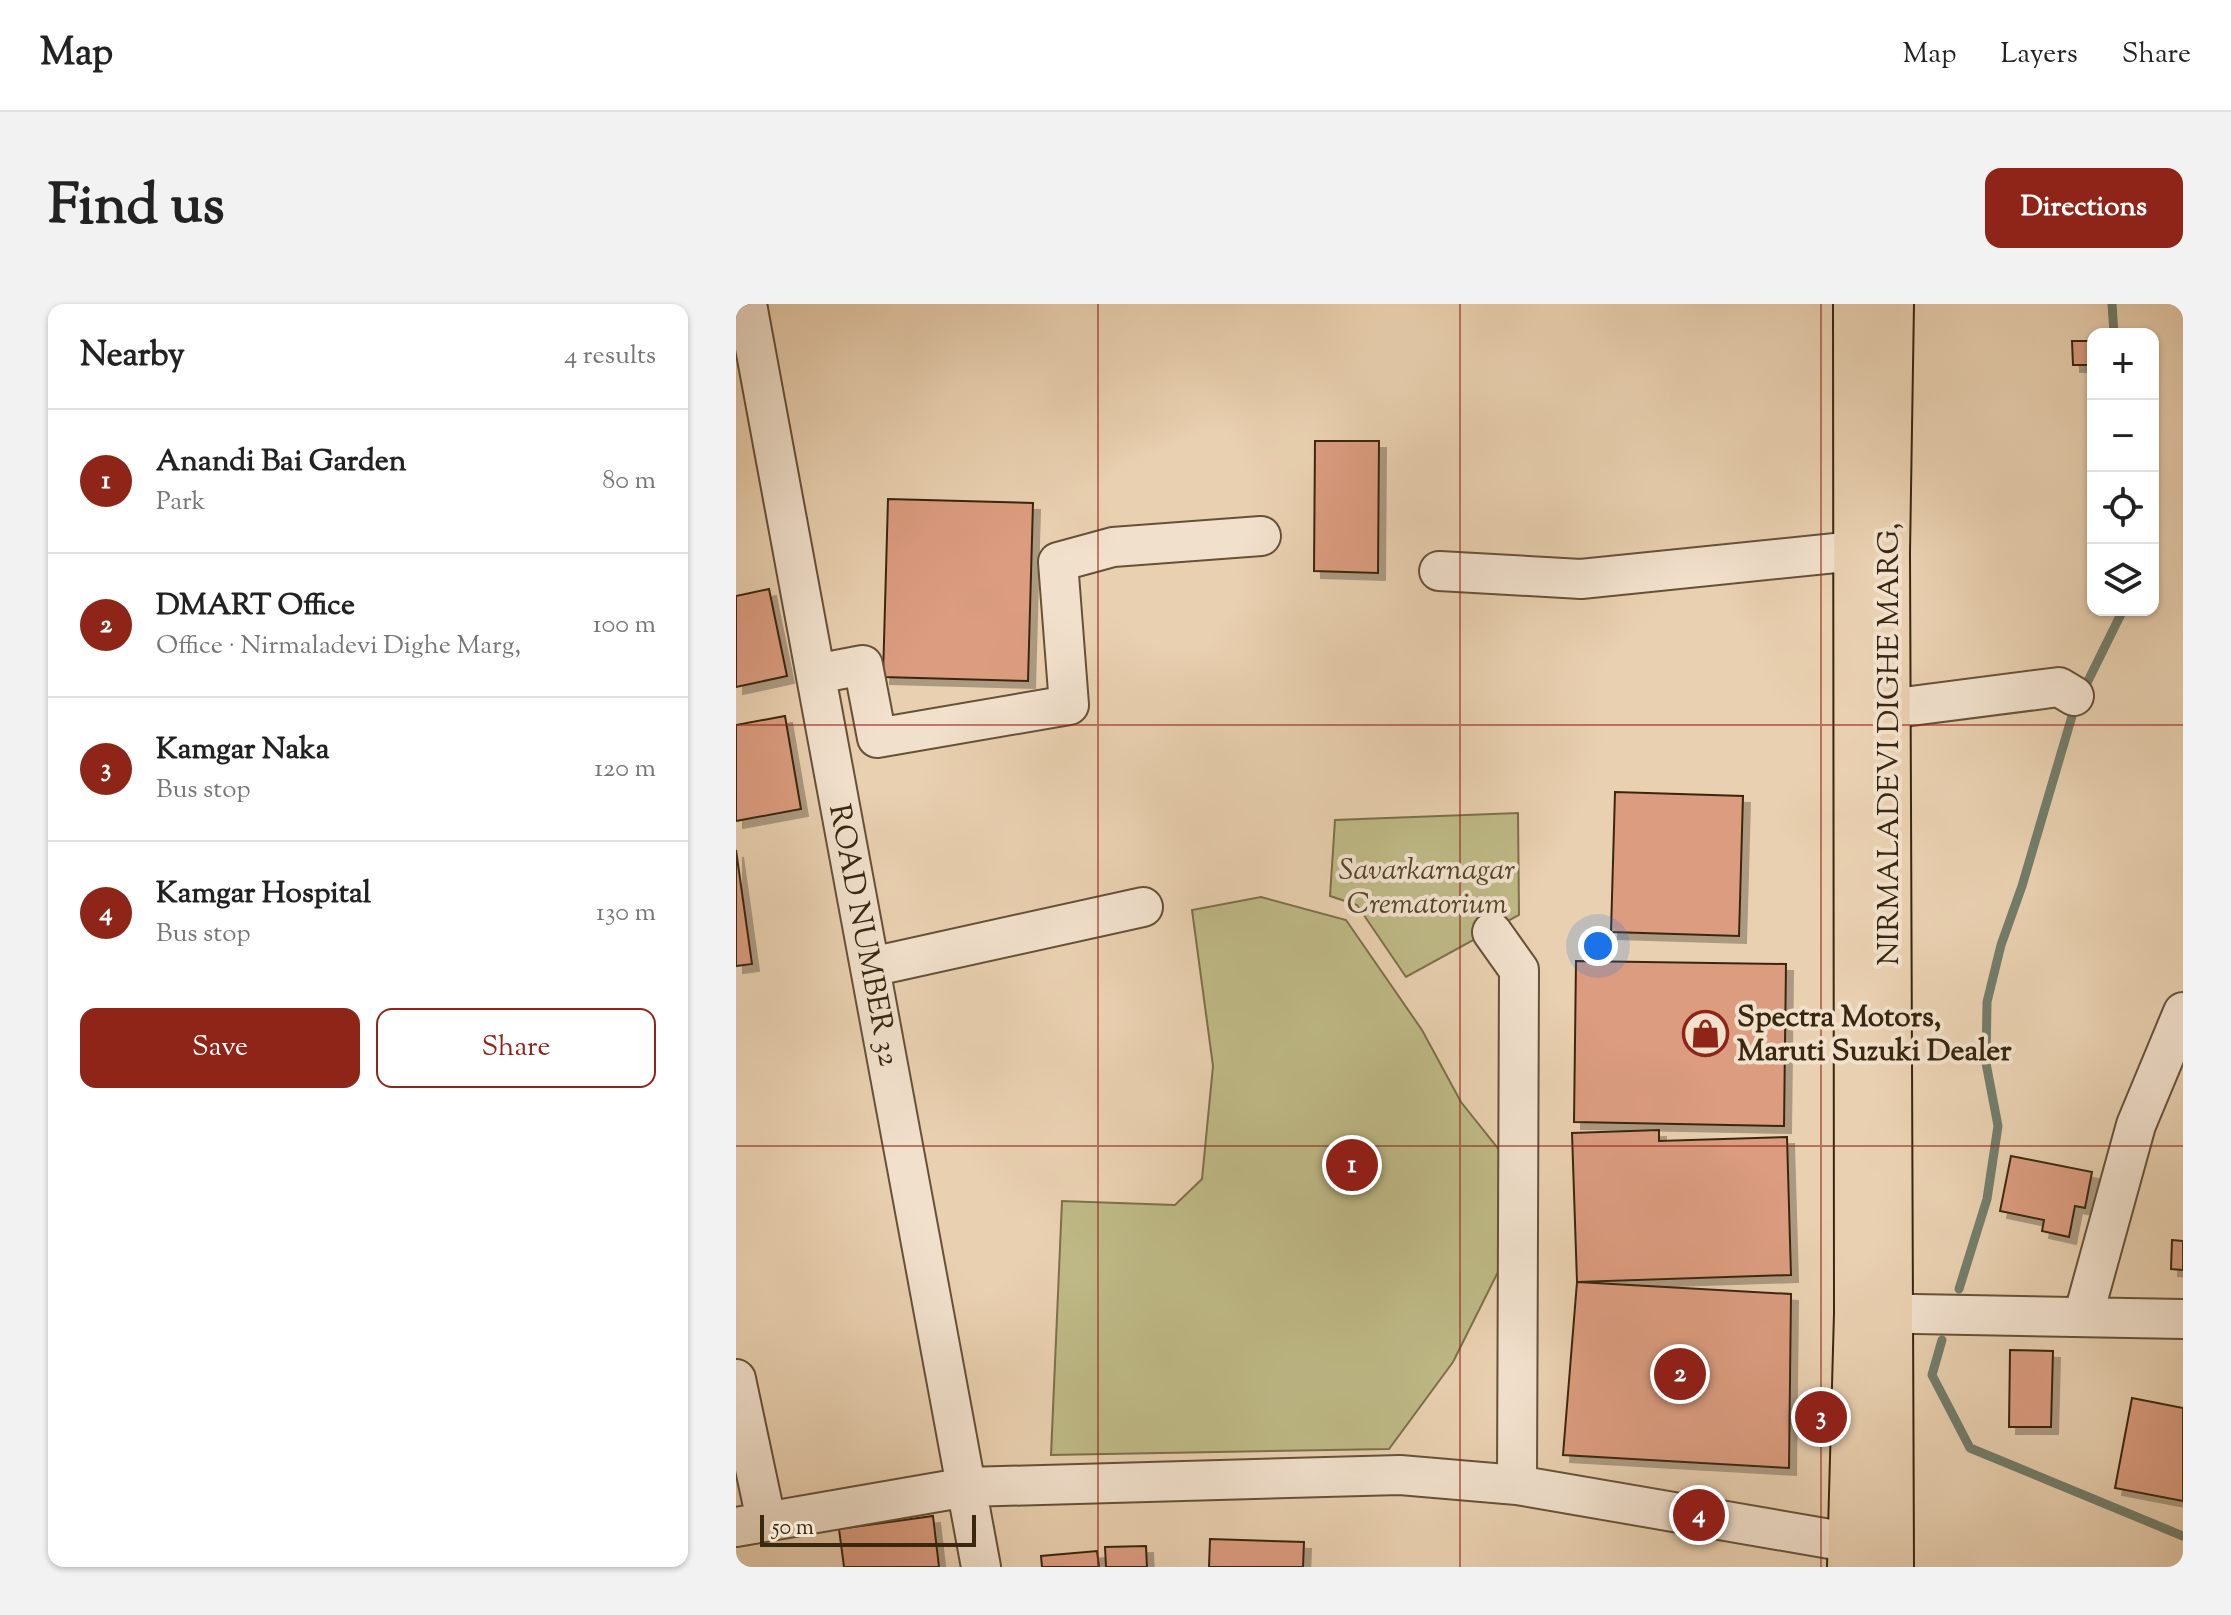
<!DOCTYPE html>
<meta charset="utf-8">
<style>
:root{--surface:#fff;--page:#f2f2f2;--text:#222;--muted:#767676;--line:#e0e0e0;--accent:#8f2418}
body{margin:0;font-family:"Sorts Mill Goudy",serif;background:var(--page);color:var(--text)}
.controls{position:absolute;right:24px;top:24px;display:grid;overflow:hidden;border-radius:16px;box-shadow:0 2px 6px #0004}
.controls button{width:72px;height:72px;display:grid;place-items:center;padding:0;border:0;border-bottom:2px solid var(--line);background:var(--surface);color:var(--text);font:40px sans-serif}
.scale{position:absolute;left:24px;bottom:20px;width:216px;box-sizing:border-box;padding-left:8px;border:4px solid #3a270f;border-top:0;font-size:22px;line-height:28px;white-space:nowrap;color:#3a270f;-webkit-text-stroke:6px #f1e0cc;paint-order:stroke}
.you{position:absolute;left:862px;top:642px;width:28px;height:28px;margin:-20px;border:6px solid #fff;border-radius:50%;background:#1a73e8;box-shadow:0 0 0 12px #1a73e833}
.badge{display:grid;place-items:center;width:52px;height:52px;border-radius:50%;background:var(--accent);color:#fff;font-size:26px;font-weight:700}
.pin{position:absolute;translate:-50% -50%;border:4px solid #fff;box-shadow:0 2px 8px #0006}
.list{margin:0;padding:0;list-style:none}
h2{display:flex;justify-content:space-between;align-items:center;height:104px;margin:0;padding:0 32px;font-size:34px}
h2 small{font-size:26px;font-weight:400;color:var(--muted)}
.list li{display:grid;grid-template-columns:52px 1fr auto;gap:24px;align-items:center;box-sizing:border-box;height:144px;padding:0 32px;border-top:2px solid var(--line)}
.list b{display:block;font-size:30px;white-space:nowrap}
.list p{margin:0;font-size:26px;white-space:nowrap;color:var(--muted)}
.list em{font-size:26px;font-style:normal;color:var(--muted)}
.actions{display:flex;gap:16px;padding:24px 32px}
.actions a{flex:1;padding:18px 0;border:2px solid var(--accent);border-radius:16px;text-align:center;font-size:28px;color:var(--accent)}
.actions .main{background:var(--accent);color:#fff}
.icon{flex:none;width:44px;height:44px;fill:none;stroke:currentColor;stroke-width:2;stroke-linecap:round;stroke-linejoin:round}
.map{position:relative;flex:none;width:1447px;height:1263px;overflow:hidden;border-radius:16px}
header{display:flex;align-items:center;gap:48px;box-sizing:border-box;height:112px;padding:0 40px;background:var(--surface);border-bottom:2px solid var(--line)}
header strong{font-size:38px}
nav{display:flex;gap:44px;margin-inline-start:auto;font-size:28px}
.intro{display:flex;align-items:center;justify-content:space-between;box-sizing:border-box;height:192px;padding:0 48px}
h1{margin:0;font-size:56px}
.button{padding:20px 36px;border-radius:16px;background:var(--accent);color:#fff;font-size:28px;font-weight:700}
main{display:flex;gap:48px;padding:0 48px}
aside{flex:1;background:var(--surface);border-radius:16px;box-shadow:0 2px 6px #0004}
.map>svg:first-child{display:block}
</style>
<header>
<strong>Map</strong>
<nav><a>Map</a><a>Layers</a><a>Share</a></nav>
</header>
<div class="intro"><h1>Find us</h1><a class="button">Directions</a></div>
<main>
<aside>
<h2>Nearby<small>4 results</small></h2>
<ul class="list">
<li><span class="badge">1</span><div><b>Anandi Bai Garden</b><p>Park</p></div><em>80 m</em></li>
<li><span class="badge">2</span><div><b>DMART Office</b><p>Office · Nirmaladevi Dighe Marg,</p></div><em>100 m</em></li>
<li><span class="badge">3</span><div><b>Kamgar Naka</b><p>Bus stop</p></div><em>120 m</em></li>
<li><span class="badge">4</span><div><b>Kamgar Hospital</b><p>Bus stop</p></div><em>130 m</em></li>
</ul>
<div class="actions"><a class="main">Save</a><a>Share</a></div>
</aside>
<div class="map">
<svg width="1447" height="1263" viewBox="0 0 1447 1263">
<defs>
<filter id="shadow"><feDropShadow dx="7" dy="7" stdDeviation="0" flood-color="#0004"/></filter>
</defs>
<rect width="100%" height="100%" fill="#e9d0b0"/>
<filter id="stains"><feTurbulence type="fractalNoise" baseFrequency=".0025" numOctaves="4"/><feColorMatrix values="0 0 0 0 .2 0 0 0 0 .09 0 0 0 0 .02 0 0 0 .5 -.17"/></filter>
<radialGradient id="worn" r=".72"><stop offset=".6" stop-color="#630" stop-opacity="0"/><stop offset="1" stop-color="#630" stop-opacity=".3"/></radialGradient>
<path fill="#beb986" stroke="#7c704a" stroke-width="2" d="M782 509 783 611 670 673 621 601 594 592 599 516Z
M525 593 610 616 686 726 725 798 764 847 772 948 717 1058 653 1145 315 1151 326 897 439 901 466 875 477 762 456 606Z"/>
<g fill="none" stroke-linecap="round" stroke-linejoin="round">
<path stroke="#727d6b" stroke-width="9" d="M1376 0 1378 30
M1346 389 1387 306
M1223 985 1251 895 1262 822 1250 759 1251 698 1265 641 1286 582 1339 402
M1206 1036 1196 1071 1234 1144 1447 1232"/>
</g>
<path fill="#db9c7f" stroke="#3a270f" stroke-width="2" filter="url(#shadow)" d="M1336 37H1357V61H1337Z
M579 137H643L642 269 578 267Z
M152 195 297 199 292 377 147 373Z
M33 285 51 372 0 383V292Z
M49 412 65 505 0 517V421Z
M879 488 1007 492 1003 632 875 628Z
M0 546 16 660 0 662Z
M840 657 1050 660 1048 822 838 818Z
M923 826V837L1051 833 1055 971 841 978 836 829Z
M1275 852 1356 868 1349 904 1339 902 1333 933 1306 927 1308 916 1264 907Z
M1436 936 1447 937V966L1435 965Z
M841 978 1055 990 1053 1164 827 1151Z
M1274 1046 1317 1047 1315 1123H1273Z
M1396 1094 1447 1104V1197L1379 1184Z
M197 1212 203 1263H108L103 1225Z
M474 1235 568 1238 567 1263H473Z
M410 1242 411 1263H370L369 1243Z
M361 1247 363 1263H306L305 1252Z"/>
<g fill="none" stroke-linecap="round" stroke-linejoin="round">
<defs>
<path id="minor" d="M11 0 245 1263
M703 267 845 275 1119 247 1148 249
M80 370 127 361 141 434 333 401 322 258 377 243 525 232
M1152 405 1323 383 1338 392
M756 628 783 666 781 1181
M135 663 407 603
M1126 1009 1447 1015
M1347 1013 1400 821 1447 708
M0 1075 30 1216
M0 1223 231 1183 664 1171 781 1181 1117 1239 1142 1249"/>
<path id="major" d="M1114 1263 1121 1009 1120 0
M1155 1263 1151 249 1155 0"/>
</defs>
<use href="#minor" stroke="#665137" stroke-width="42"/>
<use href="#major" stroke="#3a270f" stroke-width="48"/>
<use href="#minor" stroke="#f1e0cc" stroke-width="38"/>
<use href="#major" stroke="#e9d0b0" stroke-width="44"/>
</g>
<path fill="none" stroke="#8f2418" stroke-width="2" stroke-opacity="0.55" d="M362 0V1263M724 0V1263M1085 0V1263M0 421H1447M0 842H1447"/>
<defs>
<symbol id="shop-ring" viewBox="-11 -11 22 22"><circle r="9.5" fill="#f1e0cc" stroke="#8f2418" stroke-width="1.5"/><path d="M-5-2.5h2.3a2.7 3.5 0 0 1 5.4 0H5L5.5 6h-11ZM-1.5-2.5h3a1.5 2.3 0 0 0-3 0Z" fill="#8f2418"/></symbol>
</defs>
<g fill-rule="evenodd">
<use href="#shop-ring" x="944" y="704" width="51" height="51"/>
</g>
<g text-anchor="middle" stroke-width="8" stroke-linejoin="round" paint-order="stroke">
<g font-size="30" fill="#3a270f" stroke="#f1e0cc">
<text transform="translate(1152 440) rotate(-90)" y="10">NIRMALADEVI DIGHE MARG,</text>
<text transform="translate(129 631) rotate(79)" y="10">ROAD NUMBER 32</text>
</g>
<g font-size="30" font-style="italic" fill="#544427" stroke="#f1e0cc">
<text x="691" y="575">Savarkarnagar<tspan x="691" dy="34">Crematorium</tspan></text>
</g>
<g font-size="30" font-weight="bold" fill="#3a270f" stroke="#f1e0cc" text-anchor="start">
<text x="1001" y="722">Spectra Motors,<tspan x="1001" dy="34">Maruti Suzuki Dealer</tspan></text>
</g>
</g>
<rect width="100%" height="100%" filter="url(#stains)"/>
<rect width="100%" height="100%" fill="url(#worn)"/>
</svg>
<div class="controls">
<button>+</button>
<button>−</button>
<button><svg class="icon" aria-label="locate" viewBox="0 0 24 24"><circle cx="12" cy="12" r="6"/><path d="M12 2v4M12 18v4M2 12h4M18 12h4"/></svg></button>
<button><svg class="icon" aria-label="layers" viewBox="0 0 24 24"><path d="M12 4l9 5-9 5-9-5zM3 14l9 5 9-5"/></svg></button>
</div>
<div class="scale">50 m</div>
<div class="you"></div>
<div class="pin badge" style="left:616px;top:861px">1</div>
<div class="pin badge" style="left:944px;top:1070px">2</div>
<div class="pin badge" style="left:1085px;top:1113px">3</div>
<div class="pin badge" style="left:963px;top:1211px">4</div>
</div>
</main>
